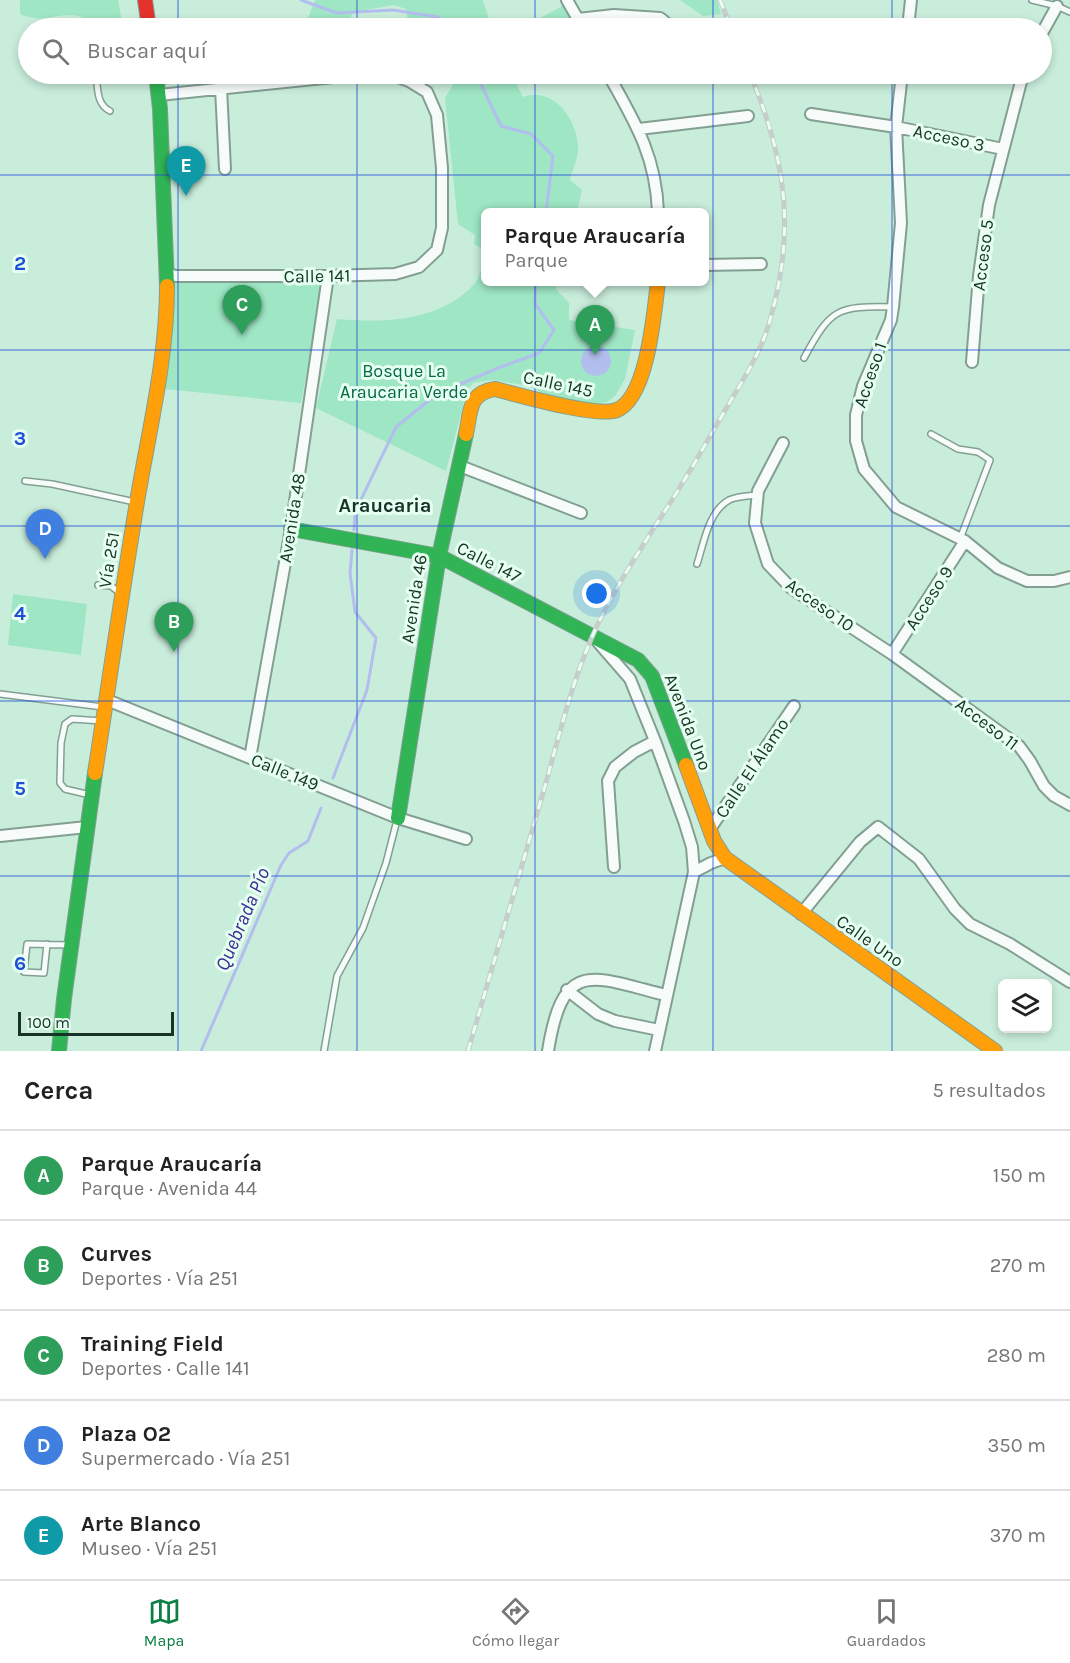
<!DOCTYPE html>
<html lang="es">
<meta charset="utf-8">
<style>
:root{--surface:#fff;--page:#f2f2f2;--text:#222;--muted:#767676;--line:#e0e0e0;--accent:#0b8043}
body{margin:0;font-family:Karla,sans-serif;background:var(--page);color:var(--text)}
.controls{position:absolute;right:18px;bottom:18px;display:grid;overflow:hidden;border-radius:9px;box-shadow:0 3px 9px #0003}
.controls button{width:54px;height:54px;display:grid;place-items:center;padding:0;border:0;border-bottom:2px solid var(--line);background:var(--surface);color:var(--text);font:30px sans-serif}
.scale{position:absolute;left:18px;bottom:15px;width:156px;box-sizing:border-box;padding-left:6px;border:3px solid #183327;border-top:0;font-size:16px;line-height:21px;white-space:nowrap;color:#183327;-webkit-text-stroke:4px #e6fff1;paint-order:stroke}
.you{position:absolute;left:597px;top:594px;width:21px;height:21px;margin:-15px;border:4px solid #fff;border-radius:50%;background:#1a73e8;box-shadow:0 0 0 9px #1a73e833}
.badge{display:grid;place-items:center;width:39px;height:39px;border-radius:50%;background:var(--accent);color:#fff;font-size:20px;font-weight:700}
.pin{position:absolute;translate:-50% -50px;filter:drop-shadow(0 2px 3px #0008)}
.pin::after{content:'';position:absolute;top:32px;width:21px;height:18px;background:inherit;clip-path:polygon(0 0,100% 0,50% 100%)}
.popup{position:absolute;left:481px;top:208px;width:228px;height:78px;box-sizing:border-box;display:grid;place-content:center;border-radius:9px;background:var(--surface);filter:drop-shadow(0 2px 4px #0005);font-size:20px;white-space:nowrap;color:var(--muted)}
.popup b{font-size:22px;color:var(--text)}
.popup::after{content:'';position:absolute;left:50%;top:100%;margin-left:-12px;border:12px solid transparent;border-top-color:var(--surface)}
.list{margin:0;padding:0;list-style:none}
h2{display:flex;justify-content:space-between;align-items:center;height:78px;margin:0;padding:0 24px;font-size:26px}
h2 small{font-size:20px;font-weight:400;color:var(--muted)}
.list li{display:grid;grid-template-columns:39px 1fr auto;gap:18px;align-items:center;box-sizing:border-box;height:90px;padding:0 24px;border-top:2px solid var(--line)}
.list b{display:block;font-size:22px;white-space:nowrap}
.list p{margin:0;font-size:20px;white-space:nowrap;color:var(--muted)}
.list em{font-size:20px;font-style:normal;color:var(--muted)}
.icon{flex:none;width:33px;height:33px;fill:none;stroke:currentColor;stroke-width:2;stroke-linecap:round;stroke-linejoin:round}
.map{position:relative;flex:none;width:1070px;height:1051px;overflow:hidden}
.search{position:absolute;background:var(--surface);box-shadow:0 3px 9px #0003;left:18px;right:18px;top:18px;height:66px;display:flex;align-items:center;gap:15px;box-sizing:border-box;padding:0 21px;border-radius:33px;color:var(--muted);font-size:22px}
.sheet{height:528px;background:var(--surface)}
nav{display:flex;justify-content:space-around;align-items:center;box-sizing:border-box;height:84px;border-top:2px solid var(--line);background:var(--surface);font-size:16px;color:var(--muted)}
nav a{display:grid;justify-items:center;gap:3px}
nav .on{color:var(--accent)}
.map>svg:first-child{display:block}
</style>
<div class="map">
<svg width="1070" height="1051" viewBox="0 0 1070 1051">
<rect width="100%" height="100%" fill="#c9eddb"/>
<path fill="#9ee6c4" d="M20 0H118L123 28H101C67 0 51 28 20 14Z
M315 0H484L483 1 489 19 487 28H409L406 9 394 5 353 12 347 27 309 28 307 21Z
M680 0H717L721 14 703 16Z
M564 5 577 28H522Z
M459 74H511L523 97C553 86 577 119 578 147 579 157 572 170 570 180L582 190 577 212H486L485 250 474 244 475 235 458 224 445 98Z
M485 258 486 282H556V289L569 303V320L635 330 625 379 615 396 607 402 592 406 550 397 529 386 492 380 473 383 467 391 446 471 316 408 337 319C383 323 441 322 475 283 480 277 482 266 485 258Z
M176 276 324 280 301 403 165 389Z
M13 594 87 604 81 655 8 645Z"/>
<path fill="#b2beed" d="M581 361a15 15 0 1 1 30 0a15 15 0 1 1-30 0Z"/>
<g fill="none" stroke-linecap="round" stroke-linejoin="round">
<path stroke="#b2beed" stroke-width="3" d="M301 0 337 13 393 10 438 17 449 28
M476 74 501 126 531 134 553 156 546 212
M354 530 355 512 396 427 437 394 498 368 539 353 554 330 535 304 536 282
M333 778 367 690 376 638 355 612 350 573 352 550
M201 1051 281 865 289 853 308 841 321 808"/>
<defs>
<path id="lane" d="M1032 0 1057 6 1070 12
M96 74C98 88 96 104 110 111
M804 358C831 308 837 306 893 307
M931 434 958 449 978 452 990 460 960 539
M25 481 52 484 135 502
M697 564C704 543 708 512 729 500 738 496 748 496 758 495
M98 585 111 586 120 593
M0 694 103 707
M90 795 65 789 60 783 61 743 65 724 72 719 102 721
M47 944 44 973 24 972 27 944 69 945
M324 1051 337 976 363 928 386 863 397 820"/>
<path id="street" d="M567 0 583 28
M578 19 614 15 660 18 664 21 668 28
M908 28 911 0
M1042 33 1057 6
M608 74C635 122 656 156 658 212
M902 74 896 127 901 223 893 307 891 320 863 386 856 415V441L864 469 896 507 965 541 998 568 1027 581H1054L1070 577
M221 88 225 169
M159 95 363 74
M811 114 896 127 1003 149
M639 129 748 116
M704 265 761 264
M168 274 176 276H328L395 274 419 267 437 250 442 228V168L437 115 427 92 409 81 389 74
M972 362 979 276 989 205 1023 74
M783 443 758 491 755 523 768 564 791 588 892 654 1019 746 1030 761 1044 786 1054 796 1070 805
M460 466 581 513
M597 641 630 679 655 741 684 821 692 847 694 872 655 1051
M892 654 965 541
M107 700 398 818 466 839
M250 758 291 529 328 276
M710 829 794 706
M0 836 87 827
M614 867 608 781 615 767 634 752 655 741
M694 872 711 863 725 858
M801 914 860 842 878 827 919 859 955 909 970 924 1010 944 1070 982
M567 990 598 1014 615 1021 659 1030
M548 1051C563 958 591 976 665 995"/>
<path id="fast" d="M156 74 160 109 167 286
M291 529 439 556 638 660 652 676 686 765
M398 818 439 556 466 434
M59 1051 64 999 95 773"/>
<path id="slow" d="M466 434C471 411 468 393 495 389 519 395 597 418 617 410 648 397 654 312 658 282
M686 765 714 841 725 858 995 1051
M95 773C109 683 122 592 137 502 149 430 167 359 167 286"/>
<path id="jam" d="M145 0 149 28"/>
</defs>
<use href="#lane" stroke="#839f92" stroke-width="8"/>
<use href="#street" stroke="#839f92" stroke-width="14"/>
<use href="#fast" stroke="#839f92" stroke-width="16"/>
<use href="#slow" stroke="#839f92" stroke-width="16"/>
<use href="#jam" stroke="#839f92" stroke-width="16"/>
<use href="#lane" stroke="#f7fcfa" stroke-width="5"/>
<use href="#street" stroke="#f7fcfa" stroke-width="10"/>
<use href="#fast" stroke="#30b455" stroke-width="14"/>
<use href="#slow" stroke="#ff9f0a" stroke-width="14"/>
<use href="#jam" stroke="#e5322d" stroke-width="14"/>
<defs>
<path id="rail" d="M720 0 731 28
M468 1051C493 965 518 879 543 793 558 741 570 687 592 637 613 589 644 544 672 500 690 472 706 443 723 414 740 384 761 354 770 320 796 230 786 159 750 74"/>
</defs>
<use href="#rail" stroke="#c5ceca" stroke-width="5"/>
<use href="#rail" stroke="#e6fff1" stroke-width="3" stroke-dasharray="9" stroke-linecap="butt"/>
</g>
<path fill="none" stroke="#1d4ed8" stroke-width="1.5" stroke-opacity="0.55" d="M178 0V28M357 0V28M535 0V28M713 0V28M892 0V28M178 74V1051M357 74V1051M535 74V1051M713 74V1051M892 74V1051M0 175H1070M0 350H1070M0 526H1070M0 701H1070M0 876H1070"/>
<g text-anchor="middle" stroke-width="6" stroke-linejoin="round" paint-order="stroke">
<g font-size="18" fill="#183327" stroke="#e6fff1">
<text transform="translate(949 138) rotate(12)" y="6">Acceso 3</text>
<text transform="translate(983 255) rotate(-83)" y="6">Acceso 5</text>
<text transform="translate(317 276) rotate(-1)" y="6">Calle 141</text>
<text transform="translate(870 375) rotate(-71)" y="6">Acceso 1</text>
<text transform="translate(558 384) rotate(12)" y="6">Calle 145</text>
<text transform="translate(292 518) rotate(-81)" y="6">Avenida 48</text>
<text transform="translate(109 560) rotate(-81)" y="6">Vía 251</text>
<text transform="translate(489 562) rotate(27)" y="6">Calle 147</text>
<text transform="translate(929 598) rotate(-57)" y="6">Acceso 9</text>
<text transform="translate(414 599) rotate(-81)" y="6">Avenida 46</text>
<text transform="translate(820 605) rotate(35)" y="6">Acceso 10</text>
<text transform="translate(688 722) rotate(69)" y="6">Avenida Uno</text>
<text transform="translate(987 724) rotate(37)" y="6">Acceso 11</text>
<text transform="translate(752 768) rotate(-56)" y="6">Calle El Álamo</text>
<text transform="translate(285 772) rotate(22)" y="6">Calle 149</text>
<text transform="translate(870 941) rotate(35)" y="6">Calle Uno</text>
</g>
<g font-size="18" fill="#056847" stroke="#e6fff1">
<text x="404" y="377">Bosque La<tspan x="404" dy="21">Araucaria Verde</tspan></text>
</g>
<g font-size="20" font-weight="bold" fill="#183327" stroke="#e6fff1">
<text x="385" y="512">Araucaria</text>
</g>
<g font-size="20" font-style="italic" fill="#3c2c95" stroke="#e6fff1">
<text transform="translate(242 919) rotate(-67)" y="7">Quebrada Pío</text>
</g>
</g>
<g font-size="20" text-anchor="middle" font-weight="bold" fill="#1d4ed8" stroke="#e6fff1" stroke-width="6" stroke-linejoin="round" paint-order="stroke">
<text x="20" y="270">2</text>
<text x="20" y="445">3</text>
<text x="20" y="620">4</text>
<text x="20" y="795">5</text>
<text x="20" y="970">6</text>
</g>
</svg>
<div class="controls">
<button><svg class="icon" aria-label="layers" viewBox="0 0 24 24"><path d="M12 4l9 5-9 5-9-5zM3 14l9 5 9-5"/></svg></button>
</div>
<div class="scale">100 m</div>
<div class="you"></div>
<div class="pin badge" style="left:595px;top:355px;background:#2e9e5b">A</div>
<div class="popup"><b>Parque Araucaría</b>Parque</div>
<div class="pin badge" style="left:174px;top:652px;background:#2e9e5b">B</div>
<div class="pin badge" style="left:242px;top:335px;background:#2e9e5b">C</div>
<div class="pin badge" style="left:45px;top:559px;background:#3f7fe0">D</div>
<div class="pin badge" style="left:186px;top:196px;background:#0f9aa8">E</div>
<div class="search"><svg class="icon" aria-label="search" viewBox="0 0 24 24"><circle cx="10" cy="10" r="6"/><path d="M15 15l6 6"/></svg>Buscar aquí</div>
</div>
<section class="sheet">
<h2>Cerca<small>5 resultados</small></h2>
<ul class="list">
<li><span class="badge" style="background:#2e9e5b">A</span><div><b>Parque Araucaría</b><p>Parque · Avenida 44</p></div><em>150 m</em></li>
<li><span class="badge" style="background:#2e9e5b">B</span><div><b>Curves</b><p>Deportes · Vía 251</p></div><em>270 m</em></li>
<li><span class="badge" style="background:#2e9e5b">C</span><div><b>Training Field</b><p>Deportes · Calle 141</p></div><em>280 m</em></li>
<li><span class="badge" style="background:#3f7fe0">D</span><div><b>Plaza O2</b><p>Supermercado · Vía 251</p></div><em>350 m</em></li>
<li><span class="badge" style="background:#0f9aa8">E</span><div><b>Arte Blanco</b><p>Museo · Vía 251</p></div><em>370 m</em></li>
</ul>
</section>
<nav>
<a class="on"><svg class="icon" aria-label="map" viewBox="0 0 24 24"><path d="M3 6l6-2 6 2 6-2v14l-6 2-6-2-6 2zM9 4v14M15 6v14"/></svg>Mapa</a>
<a><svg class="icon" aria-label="directions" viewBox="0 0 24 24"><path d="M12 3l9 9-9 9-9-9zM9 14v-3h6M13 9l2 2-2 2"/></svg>Cómo llegar</a>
<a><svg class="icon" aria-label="saved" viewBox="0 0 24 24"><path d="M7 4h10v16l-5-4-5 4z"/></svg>Guardados</a>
</nav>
